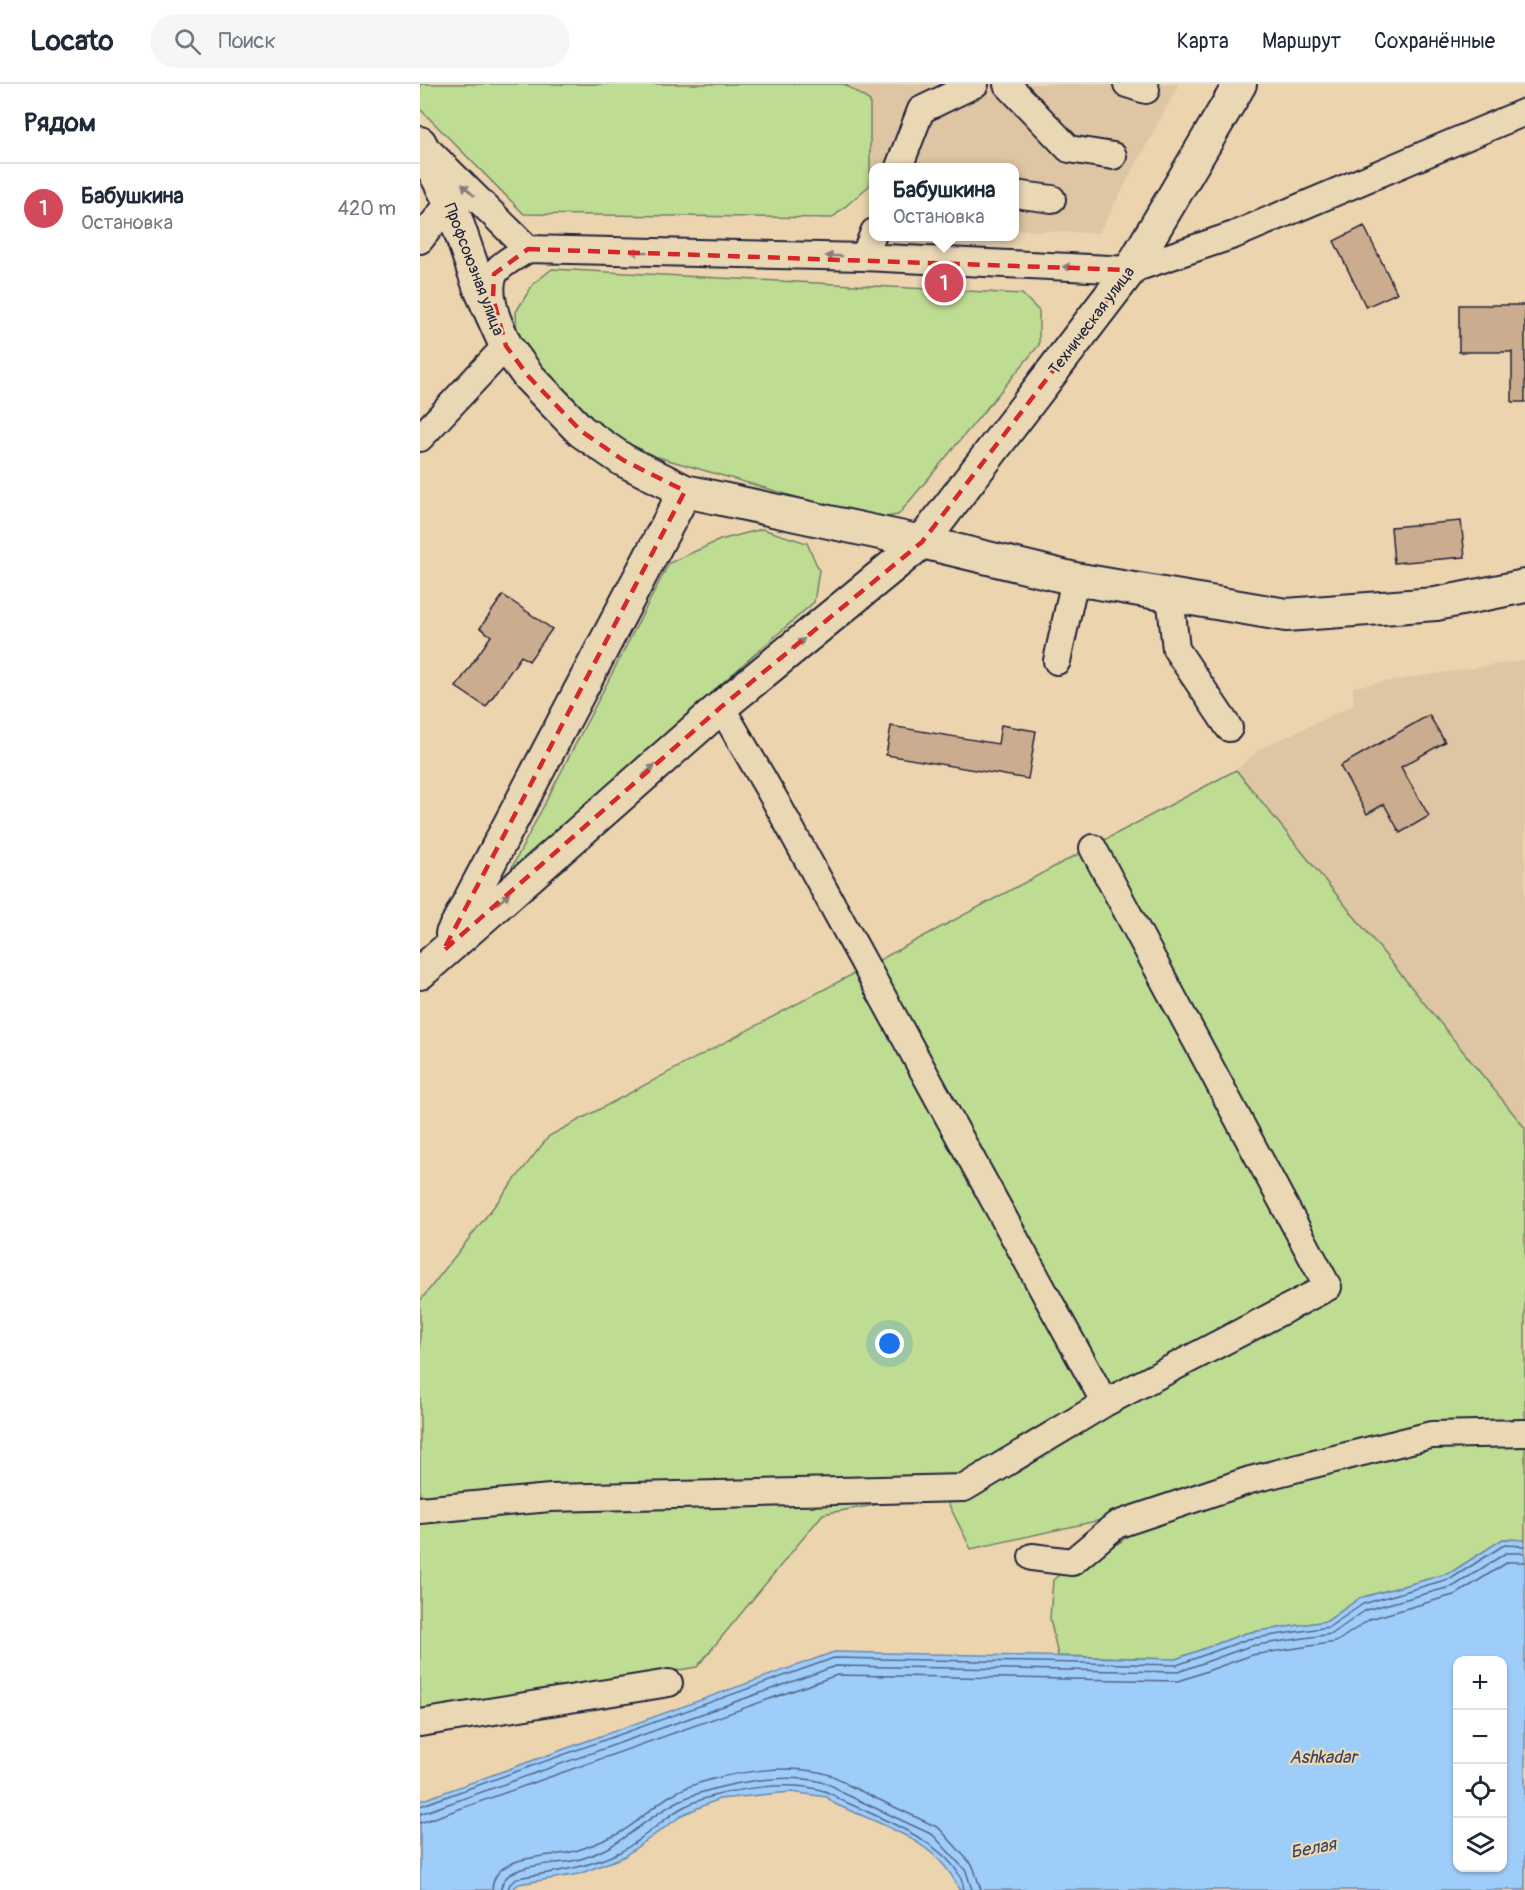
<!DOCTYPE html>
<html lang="ru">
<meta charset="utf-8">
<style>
:root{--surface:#fff;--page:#f6f6f7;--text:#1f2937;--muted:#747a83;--line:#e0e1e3;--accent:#d1495b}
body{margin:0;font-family:Pangolin,sans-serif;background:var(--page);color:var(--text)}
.controls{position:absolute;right:18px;bottom:18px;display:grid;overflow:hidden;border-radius:12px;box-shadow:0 2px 4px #0004}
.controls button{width:54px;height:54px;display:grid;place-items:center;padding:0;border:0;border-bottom:2px solid var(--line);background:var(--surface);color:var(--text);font:30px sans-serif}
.you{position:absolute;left:470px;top:1260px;width:21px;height:21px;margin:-15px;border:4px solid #fff;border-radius:50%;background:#1a73e8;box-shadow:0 0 0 9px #1a73e833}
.badge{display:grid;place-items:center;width:39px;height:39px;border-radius:50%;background:var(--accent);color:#fff;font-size:20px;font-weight:700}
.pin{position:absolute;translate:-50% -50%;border:3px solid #fff;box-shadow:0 2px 6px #0006}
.popup{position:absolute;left:449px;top:79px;width:150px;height:78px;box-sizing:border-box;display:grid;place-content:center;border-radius:12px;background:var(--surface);filter:drop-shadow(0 2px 4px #0005);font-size:20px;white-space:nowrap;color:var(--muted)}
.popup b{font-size:22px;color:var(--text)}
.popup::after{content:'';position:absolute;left:50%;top:100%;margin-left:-12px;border:12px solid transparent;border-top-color:var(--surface)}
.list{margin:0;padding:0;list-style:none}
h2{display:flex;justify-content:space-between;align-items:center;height:78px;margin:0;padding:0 24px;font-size:26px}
h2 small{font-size:20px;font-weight:400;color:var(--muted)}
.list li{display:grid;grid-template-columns:39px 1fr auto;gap:18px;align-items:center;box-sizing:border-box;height:90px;padding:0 24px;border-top:2px solid var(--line)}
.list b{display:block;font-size:22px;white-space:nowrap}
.list p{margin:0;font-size:20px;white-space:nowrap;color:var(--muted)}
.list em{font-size:20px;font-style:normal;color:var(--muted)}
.icon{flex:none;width:33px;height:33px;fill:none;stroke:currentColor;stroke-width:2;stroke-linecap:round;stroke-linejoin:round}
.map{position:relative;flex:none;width:1105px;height:1806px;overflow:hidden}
header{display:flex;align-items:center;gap:36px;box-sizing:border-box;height:84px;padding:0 30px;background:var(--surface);border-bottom:2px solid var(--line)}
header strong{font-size:28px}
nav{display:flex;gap:33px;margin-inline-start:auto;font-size:21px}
.search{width:420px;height:54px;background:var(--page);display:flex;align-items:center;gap:15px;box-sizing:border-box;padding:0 21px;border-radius:33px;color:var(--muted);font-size:22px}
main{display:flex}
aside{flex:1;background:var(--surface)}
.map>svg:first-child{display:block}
</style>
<header>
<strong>Locato</strong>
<div class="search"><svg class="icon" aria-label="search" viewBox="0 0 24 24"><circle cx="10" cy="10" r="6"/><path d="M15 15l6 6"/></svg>Поиск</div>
<nav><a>Карта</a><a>Маршрут</a><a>Сохранённые</a></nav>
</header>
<main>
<aside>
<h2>Рядом<small></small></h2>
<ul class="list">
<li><span class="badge">1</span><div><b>Бабушкина</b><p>Остановка</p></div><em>420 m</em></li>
</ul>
</aside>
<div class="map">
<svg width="1105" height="1806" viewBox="0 0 1105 1806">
<rect width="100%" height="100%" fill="#ecd4af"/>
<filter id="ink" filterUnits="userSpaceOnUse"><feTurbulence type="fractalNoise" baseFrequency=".0167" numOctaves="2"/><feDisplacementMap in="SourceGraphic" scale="12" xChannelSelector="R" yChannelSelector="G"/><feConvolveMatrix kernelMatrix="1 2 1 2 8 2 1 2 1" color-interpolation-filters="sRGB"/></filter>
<g filter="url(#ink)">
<path fill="#dec5a3" d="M424 0H759L679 149 595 146 594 83H454L453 124 450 101V17Z
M1105 576V1044L816 686 840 665 934 621 933 603Z"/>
<path fill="#bfdc93" stroke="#707f67" stroke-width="1.5" d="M0 0H424L450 17V101L412 134 104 130 0 25Z
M132 185 602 210 619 227V261L478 431 452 435 231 371 179 344 124 290 97 252 96 228 113 200Z
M342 445 387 459 399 486 394 518 90 787 249 479 300 456Z
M816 686 1105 1044V1456L1083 1455 1030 1489 940 1514 907 1537 826 1549 756 1575 638 1572 630 1534 633 1496 645 1486 701 1458 739 1423 551 1465 523 1409 403 1430 277 1583 0 1627V1217L129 1052Z"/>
<path fill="#9ecdf9" stroke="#6c89ad" stroke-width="1.5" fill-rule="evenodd" d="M1083 1455 1105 1456V1806H539C520 1757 459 1740 415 1720L407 1713 371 1708 299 1715 264 1730 203 1773 159 1790 99 1800 91 1806H0V1717L414 1568 756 1575 826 1549 907 1537 940 1514 1030 1489ZM1038 1576H1082V1784H1038Z"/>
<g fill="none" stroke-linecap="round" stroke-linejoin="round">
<path stroke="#546687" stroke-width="1.5" d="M0 1722 414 1574 757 1581 828 1555 909 1543 943 1520 1032 1494 1084 1461 1105 1462
M0 1730 416 1582 758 1588 830 1562 912 1550 946 1526 1034 1502 1086 1469H1105
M0 1739 417 1591 759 1597 832 1571 916 1558 950 1535 1037 1510 1088 1478H1105
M72 1806C73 1770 125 1774 151 1768 164 1765 177 1759 189 1754 213 1745 231 1722 253 1710 290 1689 394 1671 428 1701L519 1744 553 1782 561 1806
M81 1806C82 1779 132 1781 152 1777 197 1768 221 1736 259 1717 295 1700 391 1680 423 1709L513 1751 546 1787 552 1806
M88 1806 90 1800 98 1794C132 1788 168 1784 200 1768 221 1757 239 1738 260 1725 292 1706 389 1689 419 1715 454 1732 539 1761 544 1806"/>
</g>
<path fill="#cbac8e" stroke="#22223b" stroke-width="1.5" d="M944 142 977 209 946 223 914 157Z
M1039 221H1105V318H1092V268H1039Z
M1041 437 1045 473 974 479 971 443Z
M83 511 132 545 109 577 101 572 66 623 36 603 71 552 60 544Z
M1009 631 1025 658 981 683 1009 732 980 749 964 720 947 730 920 682Z
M581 641 616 647 608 695 466 671 471 642 578 660Z"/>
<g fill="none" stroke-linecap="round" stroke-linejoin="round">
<defs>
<path id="minor" d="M587 0 649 65 693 72
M707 0 726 6
M10 68 108 165 444 173 710 186 814 151 1105 28
M479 83 501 26 555 0
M594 110 632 115
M0 156 30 118
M444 173 454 148
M0 354 86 262C81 244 65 210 74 191 79 180 97 172 108 165
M750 511 756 565 809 644
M637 577 655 495
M301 623 355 716 685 1319 908 1203 673 764
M0 1426 130 1414 544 1404 685 1319
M612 1473 652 1478 696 1441 830 1396 1011 1351 1105 1349
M0 1639 249 1599"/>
<path id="major" d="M0 59 30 118 59 202 86 262 109 293 161 347 203 376 265 407 502 458 655 495 866 531 1016 520 1105 502
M32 850 265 407
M0 889 301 623 502 458 710 186 820 0"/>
</defs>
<use href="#minor" stroke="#22223b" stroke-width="30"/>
<use href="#major" stroke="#22223b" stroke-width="36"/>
<use href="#minor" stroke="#ead8b5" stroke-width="26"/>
<use href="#major" stroke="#ead8b5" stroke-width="32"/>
</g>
<defs><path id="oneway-solid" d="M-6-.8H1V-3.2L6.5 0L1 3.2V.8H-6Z" transform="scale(1.5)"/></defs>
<g fill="#867d78">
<use href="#oneway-solid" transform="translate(48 106) rotate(-136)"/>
<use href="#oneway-solid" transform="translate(219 168) rotate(-179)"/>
<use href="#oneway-solid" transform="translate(414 172) rotate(-179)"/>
<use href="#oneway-solid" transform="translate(651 183) rotate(-177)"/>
<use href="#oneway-solid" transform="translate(378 560) rotate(-39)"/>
<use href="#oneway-solid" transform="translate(229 686) rotate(-41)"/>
<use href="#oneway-solid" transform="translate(83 815) rotate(-41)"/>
</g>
</g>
<path fill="none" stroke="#d62828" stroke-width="4.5" stroke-dasharray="12 8" stroke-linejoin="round" d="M108 165 710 186 502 458 301 623 23 867 265 407 203 376 161 347 109 293 86 262 73 214 74 190Z"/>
<g text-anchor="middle" stroke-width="4.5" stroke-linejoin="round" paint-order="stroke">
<g font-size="16" fill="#22223b" stroke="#ead8b5">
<text transform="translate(55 185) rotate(69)" y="6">Профсоюзная улица</text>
<text transform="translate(671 236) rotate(-53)" y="6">Техническая улица</text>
</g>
<g font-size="18" font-style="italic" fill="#3b4461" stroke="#ead8b5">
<text x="903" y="1679">Ashkadar</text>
<text transform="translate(893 1764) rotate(-11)" y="6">Белая</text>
</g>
</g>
</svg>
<div class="controls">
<button>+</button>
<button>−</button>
<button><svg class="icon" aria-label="locate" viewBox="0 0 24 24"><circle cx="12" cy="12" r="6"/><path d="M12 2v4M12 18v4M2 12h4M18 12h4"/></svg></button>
<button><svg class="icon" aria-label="layers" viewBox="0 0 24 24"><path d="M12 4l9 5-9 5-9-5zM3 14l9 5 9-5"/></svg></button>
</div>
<div class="you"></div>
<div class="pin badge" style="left:524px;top:199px">1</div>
<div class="popup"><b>Бабушкина</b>Остановка</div>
</div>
</main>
